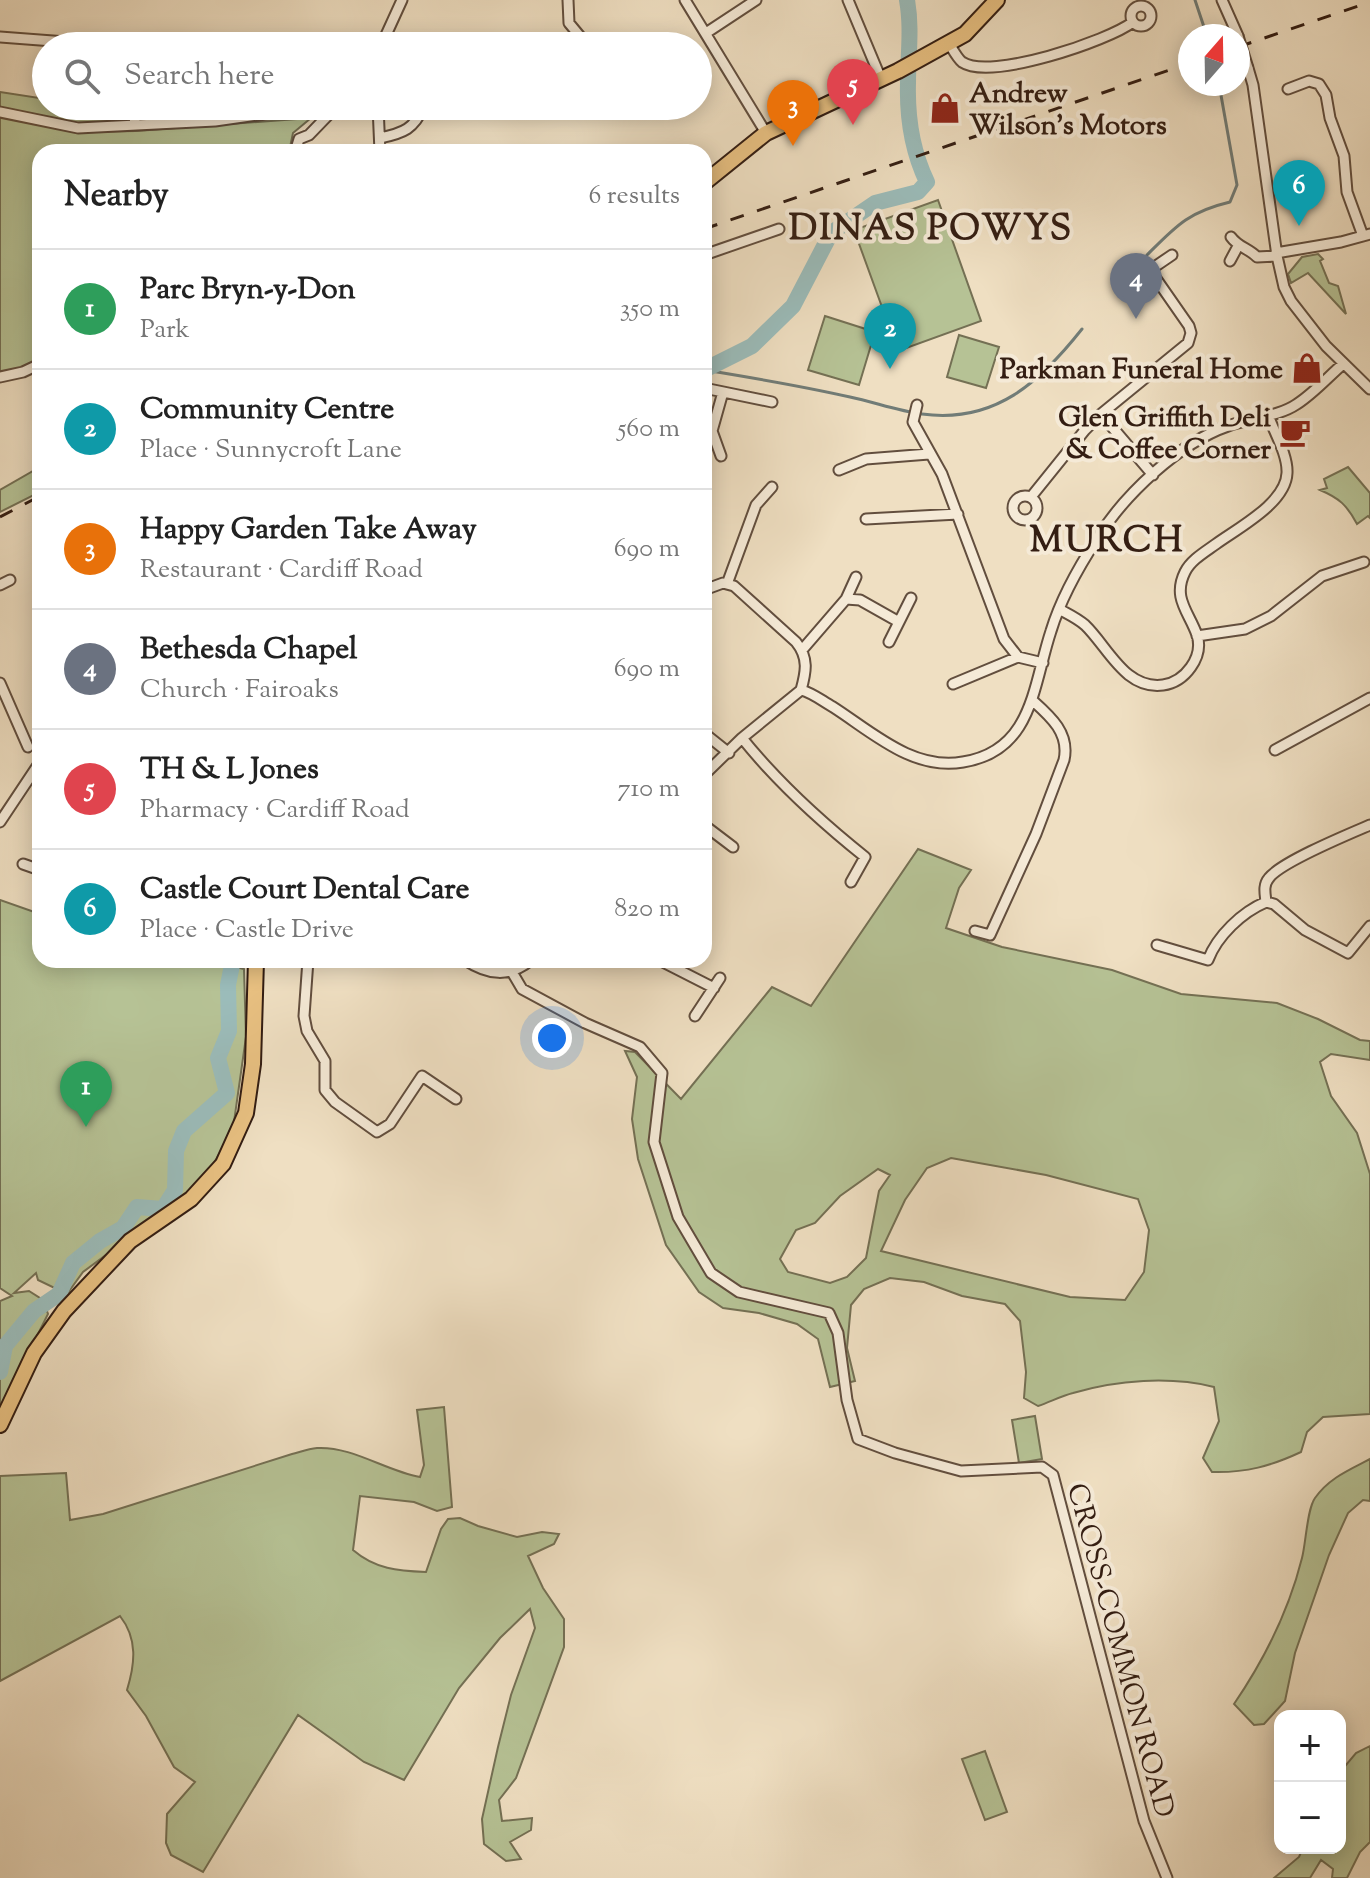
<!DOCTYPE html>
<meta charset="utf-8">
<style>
:root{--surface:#fff;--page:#f6f6f6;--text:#222;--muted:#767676;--line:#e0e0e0;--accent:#d93025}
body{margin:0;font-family:"Sorts Mill Goudy",serif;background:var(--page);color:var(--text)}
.controls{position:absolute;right:24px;bottom:24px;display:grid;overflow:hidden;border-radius:16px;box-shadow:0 4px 20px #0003}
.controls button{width:72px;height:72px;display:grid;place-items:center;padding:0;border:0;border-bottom:2px solid var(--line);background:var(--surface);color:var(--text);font:40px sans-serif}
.compass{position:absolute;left:1178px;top:24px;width:72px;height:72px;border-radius:50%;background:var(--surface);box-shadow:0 4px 20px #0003;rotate:20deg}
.you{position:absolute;left:552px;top:1038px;width:28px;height:28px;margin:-20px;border:6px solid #fff;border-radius:50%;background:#1a73e8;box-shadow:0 0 0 12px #1a73e833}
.badge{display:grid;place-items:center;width:52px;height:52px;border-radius:50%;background:var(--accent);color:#fff;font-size:26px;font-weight:700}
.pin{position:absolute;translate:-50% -66px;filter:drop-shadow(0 2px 4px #0008)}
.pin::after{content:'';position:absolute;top:42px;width:28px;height:24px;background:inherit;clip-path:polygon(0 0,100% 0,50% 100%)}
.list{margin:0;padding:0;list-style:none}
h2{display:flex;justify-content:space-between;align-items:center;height:104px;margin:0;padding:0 32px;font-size:34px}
h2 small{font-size:26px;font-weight:400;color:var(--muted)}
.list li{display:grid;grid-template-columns:52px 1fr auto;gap:24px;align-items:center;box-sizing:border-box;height:120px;padding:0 32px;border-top:2px solid var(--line)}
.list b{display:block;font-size:30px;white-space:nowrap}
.list p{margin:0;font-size:26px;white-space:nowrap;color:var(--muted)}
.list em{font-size:26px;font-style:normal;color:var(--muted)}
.icon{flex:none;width:44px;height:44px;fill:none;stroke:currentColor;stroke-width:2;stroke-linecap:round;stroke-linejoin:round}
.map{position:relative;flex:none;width:1370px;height:1878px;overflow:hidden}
.search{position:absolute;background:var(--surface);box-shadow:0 4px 20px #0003;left:32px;top:32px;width:680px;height:88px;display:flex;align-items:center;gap:20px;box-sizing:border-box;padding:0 28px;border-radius:44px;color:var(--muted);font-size:30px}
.panel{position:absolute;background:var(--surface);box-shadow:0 4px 20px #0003;left:32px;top:144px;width:680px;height:824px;border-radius:24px}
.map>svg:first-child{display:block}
</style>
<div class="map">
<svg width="1370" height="1878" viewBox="0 0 1370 1878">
<rect width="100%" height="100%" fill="#efdfc2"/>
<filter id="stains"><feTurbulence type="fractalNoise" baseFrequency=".0025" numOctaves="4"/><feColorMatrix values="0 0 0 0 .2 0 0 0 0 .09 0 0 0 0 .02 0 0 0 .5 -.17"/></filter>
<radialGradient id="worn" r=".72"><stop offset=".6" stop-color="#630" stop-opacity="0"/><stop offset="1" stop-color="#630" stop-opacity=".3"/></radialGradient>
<path fill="#b6c295" stroke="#747054" stroke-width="2" fill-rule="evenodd" d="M0 92 46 99V106L119 107 121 114 114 123C92 124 66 126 44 119 26 114 19 111 0 110Z
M0 117 77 132 136 131 311 118 293 133 289 152H40V360L14 371 0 373Z
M938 200 981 321 898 351 854 230Z
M1318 254 1323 259 1320 261 1329 283 1338 286 1346 314 1308 273 1291 283 1288 274 1302 257Z
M825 316 875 332 859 385 808 370Z
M959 335 999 347 986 388 947 377Z
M40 467V492L0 512V490Z
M1348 467 1370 493V518L1368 516 1357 524C1347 505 1339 498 1320 490L1327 488 1324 479Z
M918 849 971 870 959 888 946 928 1002 947 1112 970 1181 994 1277 1003 1318 1019 1360 1040 1370 1041V1060L1331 1054 1320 1062 1331 1096 1357 1133 1370 1174V1414L1323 1417 1307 1432 1301 1452C1271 1466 1246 1473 1212 1472L1203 1458 1219 1421 1214 1387C1170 1376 1117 1380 1073 1393 1061 1396 1050 1402 1038 1406L1024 1398 1026 1372 1020 1321 1005 1304 962 1296 924 1282 890 1278 864 1289 851 1305 847 1348 855 1381 830 1387 818 1339 797 1324 759 1313 723 1308 699 1292 666 1245 638 1159 632 1119 637 1077 625 1051 635 1052 681 1099 772 987 811 1006ZM951 1158 1046 1175 1138 1199 1149 1230 1144 1272 1125 1300 1070 1297 881 1251 905 1200 927 1168ZM878 1169 890 1175 879 1191 866 1258 847 1277 830 1283 788 1272 780 1259 796 1230 815 1223 840 1196Z
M0 900 40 914V960H205L244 969 246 1037 233 1129 203 1183 83 1272 67 1294 38 1280 36 1273 14 1293 29 1291 43 1300 48 1314 0 1410V1301L12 1296 0 1288Z
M444 1407 452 1507 437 1511 414 1502 360 1496 353 1550C375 1569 398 1571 426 1572L441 1529 448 1519 460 1518 478 1526 517 1537 542 1532 559 1534 554 1544 528 1556 543 1588 564 1619V1647L516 1778 499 1800 502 1821 532 1818 531 1830 510 1842 521 1859 506 1861 484 1844 482 1819 498 1747 511 1695 535 1628 530 1609 500 1638 459 1688 404 1780 364 1762 298 1715 203 1872 171 1855 166 1843 167 1814 195 1782 174 1767 146 1716 127 1690C135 1664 138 1639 120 1616L0 1681V1476L66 1473 70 1520 103 1514 292 1454C300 1452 308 1449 317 1448 352 1446 386 1471 420 1477L424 1465 417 1410Z
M1035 1416 1042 1459 1019 1463 1012 1420Z
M1370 1459V1501L1363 1500 1348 1513 1329 1555 1295 1653 1285 1701 1264 1724 1254 1725 1234 1704C1264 1660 1289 1610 1302 1558 1306 1543 1307 1509 1315 1498 1329 1478 1349 1470 1370 1459Z
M1370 1746V1842L1360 1852 1347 1878H1332L1333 1869 1321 1860 1310 1878H1274L1299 1857 1303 1848H1340V1772L1356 1753Z
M985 1751 1007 1812 985 1820 962 1759Z"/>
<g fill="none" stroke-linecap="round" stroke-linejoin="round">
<path stroke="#717c77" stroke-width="3" d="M1195 0 1207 36
M1147 255C1176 226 1188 212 1230 202L1237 185 1219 84
M705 370C754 378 802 386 850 397 874 402 898 411 922 414 995 424 1040 382 1082 329"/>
<path stroke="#9bbcba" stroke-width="16" d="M704 370 752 346 793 306 831 233 875 203 918 192 927 182C912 151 907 118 908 83 908 55 912 28 907 0
M0 1372 5 1346 34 1311 59 1294 73 1263 100 1241 123 1228 137 1207 163 1209 175 1190 176 1151 184 1131 227 1093 218 1058 229 1031 228 985 233 960"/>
<defs>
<path id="street" d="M568 0 569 23 588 46
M685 0 766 133
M848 0 881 79
M1222 0 1238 36
M1131 16a10 10 0 1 1 20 0a10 10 0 1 1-20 0Z
M706 33 756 0
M0 37 119 46
M948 42C952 48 957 58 962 62 990 81 1108 41 1133 22
M118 44C140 40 159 39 180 46
M381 46 402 0
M1248 68 1253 85 1277 256 1284 287 1291 301 1326 346 1370 389
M1288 89 1309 81 1319 84 1326 95 1330 118 1344 156 1347 192 1363 236
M133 106 135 124
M378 106 380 152
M0 112 78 128 215 121 323 106
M380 138C404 133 414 129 424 106
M295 152 299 139 309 135 337 106
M1231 237C1238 247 1248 248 1257 257L1277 256
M1276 253 1341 242 1370 234
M704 255 779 229
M1230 261 1238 246
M0 377 23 372 40 364
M704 388 772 402
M917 405 913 422 942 474 1004 639 1018 657 1043 663
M1101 414 1153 475
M721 456 712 431 723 392
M839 470 866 459 929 454
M1013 508a12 12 0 1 1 24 0a12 12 0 1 1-24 0Z
M1031 497 1085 430 1101 414 1188 343 1191 333 1189 326 1150 270 1172 255
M866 519 958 514
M727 584 756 505 772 487
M0 585 10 580
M704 590 723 583 734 586 796 642C809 658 806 672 801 690
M846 599 856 577
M1059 609C1068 614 1077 618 1085 625 1108 647 1125 690 1163 685 1185 682 1204 657 1197 635 1189 612 1172 598 1185 572 1191 560 1205 552 1216 544 1238 528 1286 503 1287 473 1288 455 1274 432 1268 415
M1197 636 1245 629 1271 616 1322 576 1364 562
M889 642 911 598
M802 650 846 599 860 600 899 622
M0 683 28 747
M953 684 1018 657
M704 733 729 753
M742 738C778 783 820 821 865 857L851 882
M1275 750 1370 698
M704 775 742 738 801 690C813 693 822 701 833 707 872 732 913 771 963 762 1033 751 1033 685 1051 631 1061 598 1078 568 1097 539 1124 495 1179 443 1228 426 1250 418 1278 417 1297 404 1314 393 1328 377 1343 364
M0 822 40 762
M704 825 733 847
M23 864 40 870
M1266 902C1265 893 1263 885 1269 878 1281 862 1349 834 1370 825
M975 931 990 935 1036 834 1064 760C1070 733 1050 716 1032 700
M1157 945 1208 960C1217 936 1242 912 1266 902L1274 904 1305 930 1348 953 1370 926
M308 960 304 1016 307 1031 325 1061V1090L335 1102 377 1132 390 1124 422 1076 456 1099
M465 960C488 975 509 978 531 960
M659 960 714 988
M512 972 522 989 585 1023 640 1047 662 1073 654 1142 678 1217 711 1273 739 1292 829 1313 838 1333 847 1400 858 1439 895 1453 961 1471 1042 1467 1053 1475 1144 1821 1167 1878
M695 1016 720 978"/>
<path id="primary" d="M704 183 766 133 898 71 965 34 997 0
M0 1425 34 1353 64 1311 130 1241 191 1199 223 1164 246 1113 253 1064 256 960"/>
</defs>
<use href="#street" stroke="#624e3e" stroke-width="13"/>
<use href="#primary" stroke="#331d12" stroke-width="18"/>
<use href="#street" stroke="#f5ead7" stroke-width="9"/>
<use href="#primary" stroke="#e8c081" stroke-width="14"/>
<path stroke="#331d12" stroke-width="3" stroke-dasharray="14 14" stroke-linecap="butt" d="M1238 47 1370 2
M704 229 1190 63
M0 517 40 496"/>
<defs>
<path id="street-bridge" d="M1238 36 1248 68"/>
</defs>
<use href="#street-bridge" stroke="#624e3e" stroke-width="13" stroke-linecap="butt"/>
<use href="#street-bridge" stroke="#f5ead7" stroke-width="9"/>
</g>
<defs>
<symbol id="shop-bare" viewBox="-9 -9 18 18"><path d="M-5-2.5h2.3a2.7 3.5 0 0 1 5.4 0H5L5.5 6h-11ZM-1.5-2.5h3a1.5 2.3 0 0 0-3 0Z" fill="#8f2418" stroke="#f5ead7" stroke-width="2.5" paint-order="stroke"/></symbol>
<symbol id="cafe-bare" viewBox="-9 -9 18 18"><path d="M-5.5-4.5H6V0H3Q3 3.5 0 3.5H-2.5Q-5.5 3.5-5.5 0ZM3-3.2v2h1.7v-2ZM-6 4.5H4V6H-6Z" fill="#8f2418" stroke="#f5ead7" stroke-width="2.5" paint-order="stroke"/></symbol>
</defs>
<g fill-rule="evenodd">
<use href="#shop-bare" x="923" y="86" width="44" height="44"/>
<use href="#shop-bare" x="1285" y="346" width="44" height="44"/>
<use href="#cafe-bare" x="1273" y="410" width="44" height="44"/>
</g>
<g text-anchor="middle" stroke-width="8" stroke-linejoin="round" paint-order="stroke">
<g font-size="28" font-weight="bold" fill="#331d12" stroke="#f5ead7" text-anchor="end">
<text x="969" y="102" text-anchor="start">Andrew<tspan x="969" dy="32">Wilson's Motors</tspan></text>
<text x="1283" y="378">Parkman Funeral Home</text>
<text x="1271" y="426">Glen Griffith Deli<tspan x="1271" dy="32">&amp; Coffee Corner</tspan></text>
</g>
<g font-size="28" fill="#331d12" stroke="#f5ead7">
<text transform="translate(1122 1650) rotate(75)" y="10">CROSS-COMMON ROAD</text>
</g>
<g font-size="36" font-weight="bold" letter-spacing="2" fill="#331d12" stroke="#f5ead7">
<text x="931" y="239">DINAS POWYS</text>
<text x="1107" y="551">MURCH</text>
</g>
</g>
<rect width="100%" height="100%" filter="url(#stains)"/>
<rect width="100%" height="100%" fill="url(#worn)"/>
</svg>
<div class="controls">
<button>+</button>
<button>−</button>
</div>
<svg class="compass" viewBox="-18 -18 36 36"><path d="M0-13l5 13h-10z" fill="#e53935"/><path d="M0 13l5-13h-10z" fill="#767676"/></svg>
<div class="you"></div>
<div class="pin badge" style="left:86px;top:1127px;background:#2e9e5b">1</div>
<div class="pin badge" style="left:890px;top:369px;background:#0f9aa8">2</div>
<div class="pin badge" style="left:793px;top:146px;background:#e8710a">3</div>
<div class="pin badge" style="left:1136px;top:319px;background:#6b7280">4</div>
<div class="pin badge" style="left:853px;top:125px;background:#e0444e">5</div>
<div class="pin badge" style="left:1299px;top:226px;background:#0f9aa8">6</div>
<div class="search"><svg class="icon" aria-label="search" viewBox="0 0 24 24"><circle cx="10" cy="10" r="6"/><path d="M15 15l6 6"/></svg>Search here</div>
<section class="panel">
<h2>Nearby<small>6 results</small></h2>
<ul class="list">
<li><span class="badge" style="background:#2e9e5b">1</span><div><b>Parc Bryn-y-Don</b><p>Park</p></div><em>350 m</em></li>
<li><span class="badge" style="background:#0f9aa8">2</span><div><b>Community Centre</b><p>Place · Sunnycroft Lane</p></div><em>560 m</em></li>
<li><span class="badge" style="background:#e8710a">3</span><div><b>Happy Garden Take Away</b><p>Restaurant · Cardiff Road</p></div><em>690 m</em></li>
<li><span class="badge" style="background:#6b7280">4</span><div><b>Bethesda Chapel</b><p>Church · Fairoaks</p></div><em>690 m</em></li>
<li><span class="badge" style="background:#e0444e">5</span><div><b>TH &amp; L Jones</b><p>Pharmacy · Cardiff Road</p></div><em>710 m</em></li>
<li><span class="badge" style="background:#0f9aa8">6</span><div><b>Castle Court Dental Care</b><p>Place · Castle Drive</p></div><em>820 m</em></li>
</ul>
</section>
</div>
